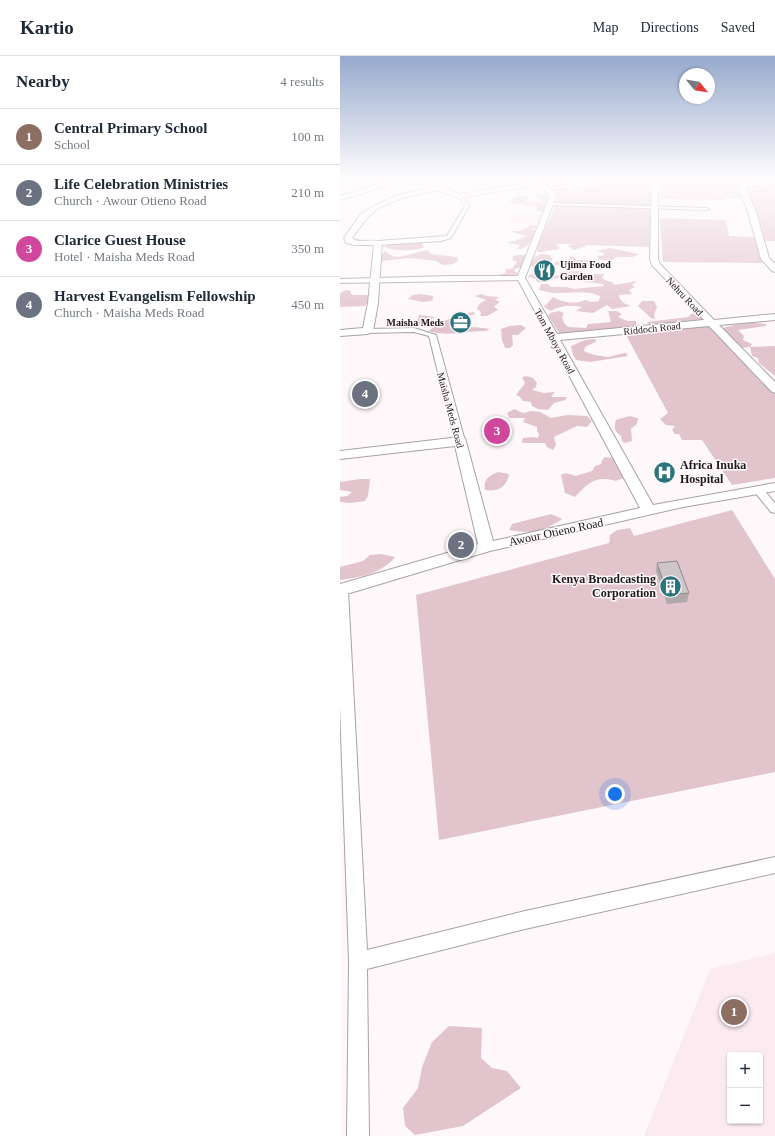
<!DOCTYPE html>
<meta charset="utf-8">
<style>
:root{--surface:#fff;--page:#f6f6f7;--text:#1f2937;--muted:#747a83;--line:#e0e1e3;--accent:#0b8043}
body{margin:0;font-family:"Times New Roman",serif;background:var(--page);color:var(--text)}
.controls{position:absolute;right:12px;bottom:12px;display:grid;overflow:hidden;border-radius:4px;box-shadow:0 1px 3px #0004}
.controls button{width:36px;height:36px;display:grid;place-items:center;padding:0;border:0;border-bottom:1px solid var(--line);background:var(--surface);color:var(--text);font:20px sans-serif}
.compass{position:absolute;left:339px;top:12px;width:36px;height:36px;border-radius:50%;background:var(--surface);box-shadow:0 1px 3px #0004;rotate:120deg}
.you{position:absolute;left:275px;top:738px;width:14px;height:14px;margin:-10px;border:3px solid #fff;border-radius:50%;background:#1a73e8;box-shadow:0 0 0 6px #1a73e833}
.badge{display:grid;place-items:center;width:26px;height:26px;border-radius:50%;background:var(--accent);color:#fff;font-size:13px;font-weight:700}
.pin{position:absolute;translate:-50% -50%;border:2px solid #fff;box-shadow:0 1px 4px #0006}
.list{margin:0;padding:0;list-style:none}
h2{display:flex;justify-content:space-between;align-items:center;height:52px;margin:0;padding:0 16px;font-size:17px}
h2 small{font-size:13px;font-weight:400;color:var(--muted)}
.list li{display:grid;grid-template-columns:26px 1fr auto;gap:12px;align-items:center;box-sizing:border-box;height:56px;padding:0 16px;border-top:1px solid var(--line)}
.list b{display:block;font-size:15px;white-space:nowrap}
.list p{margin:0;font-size:13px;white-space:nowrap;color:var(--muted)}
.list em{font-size:13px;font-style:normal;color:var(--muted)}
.map{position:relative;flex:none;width:435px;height:1080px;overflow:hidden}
header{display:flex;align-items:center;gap:24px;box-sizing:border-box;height:56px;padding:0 20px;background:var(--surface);border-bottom:1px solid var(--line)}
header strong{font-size:19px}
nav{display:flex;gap:22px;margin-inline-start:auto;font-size:14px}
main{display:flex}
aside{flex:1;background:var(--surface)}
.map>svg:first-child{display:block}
</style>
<header>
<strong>Kartio</strong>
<nav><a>Map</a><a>Directions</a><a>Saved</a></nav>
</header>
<main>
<aside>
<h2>Nearby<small>4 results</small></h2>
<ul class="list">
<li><span class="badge" style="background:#8d6e63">1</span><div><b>Central Primary School</b><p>School</p></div><em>100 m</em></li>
<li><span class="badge" style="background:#6b7280">2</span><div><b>Life Celebration Ministries</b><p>Church · Awour Otieno Road</p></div><em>210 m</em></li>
<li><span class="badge" style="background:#d1479c">3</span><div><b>Clarice Guest House</b><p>Hotel · Maisha Meds Road</p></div><em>350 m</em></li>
<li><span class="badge" style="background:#6b7280">4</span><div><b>Harvest Evangelism Fellowship</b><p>Church · Maisha Meds Road</p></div><em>450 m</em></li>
</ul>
</aside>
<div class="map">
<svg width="435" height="1080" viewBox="0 0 435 1080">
<rect width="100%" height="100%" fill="#fff8fa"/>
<path fill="#fbeaef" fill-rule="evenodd" d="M171 157 204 158 199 167 166 166Z
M435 897V1080H304L370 913ZM390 999H420V1065H390Z"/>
<path fill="#e2c4cd" d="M190 122H315L312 151 216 147 218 140 198 125Z
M322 122H435V127L430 128 435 129V185H425L410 142H388L382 144 320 143Z
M207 137 210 139 205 149V154L202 156 195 154 198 151 195 149 187 150 182 149 184 148H174L169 145 178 140H186L188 142 185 145 198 147 203 145 197 140 198 138Z
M216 148 311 152 310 191 245 189 246 190 234 194 228 190 233 188H216L220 192 216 194C209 193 204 197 197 196L201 179 203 178Z
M320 162 386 164 389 180 416 181 426 207 323 206Z
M191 169 196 170 197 172 190 174H197V175L194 177C191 185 188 193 177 193L180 189 169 187 168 186 175 185 187 180 169 175H180Z
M62 187H82L83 190 85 191C75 195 53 196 43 190L48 188Z
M270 192 299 198 293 201H278L268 205 258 203V200H263L264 197 257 195Z
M87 194 91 198 117 201 118 204 114 208 103 209 96 205 70 202 42 205 39 203 45 195 52 200 59 201Z
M202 198 211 199 210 201 213 203 208 210 201 214 189 209 196 200Z
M179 199H187L182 207V211L175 213 174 215 178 217 176 220H159L158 219 166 217V213H172L177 206 172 204 173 202V200Z
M230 200 234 201 237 204H249L253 208 251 210 216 209 214 207 218 205H227Z
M240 215 246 218H264L262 222 267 225 272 226 274 229 297 225 292 229 295 231 289 234 292 238 279 239C280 246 285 248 291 250L272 253 267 249 253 257 236 255 242 251C232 249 220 249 211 255L204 251 213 241C222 246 235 249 245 244L252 246 259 245 260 240C245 233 228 238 212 237 208 236 203 235 199 234L201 228H208L211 231H227L234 233 264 230 263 228 243 226 240 224 242 222H217L205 226H197L196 223 187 221 191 218 210 220 221 219V216Z
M6 234 11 235V238L14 239H30L29 244 25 250 0 251V237Z
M81 238 93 240V243L91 245 83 246 68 243 73 239Z
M141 238 147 240 159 241 155 244 159 245V247L154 250 158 254 147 260H140L141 256 137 253C139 247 141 247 146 244L135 240Z
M302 245H314L317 251 314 259 315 263 311 262 298 250Z
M219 255 224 257 222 261 224 267 228 271 246 272 248 268 271 266 268 255H277L282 258 278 261 288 265H296L297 272 220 278 208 260 210 257Z
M134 256 135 258 116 264 113 267C124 273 138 270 150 273L146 275C125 275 109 281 88 275 102 265 117 258 134 256Z
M358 257 363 263V266L311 271 307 266 348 261 351 258Z
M79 259 95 261 82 270 72 271 73 268 78 263Z
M404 266 426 268V270L398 274 404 280 403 284 412 288 410 291 435 290V320L419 307 418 302 412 300 410 291 402 292 383 272Z
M181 269 186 272 178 279H172L173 289 170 292H165L162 284 161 273 170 270Z
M371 270 435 339V422L392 429 362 384H342L339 378H335L332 374 335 370 326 369 320 363 328 357 286 279Z
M254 283 257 285 245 291 244 295C248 298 261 300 266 301 272 301 279 297 286 297L288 300 250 306 236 304 233 299 231 290 245 284Z
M187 320 193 322 197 327 196 331 192 334 204 337 215 336 211 341H227L225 344 214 347 208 354 198 353 192 350 191 346 183 345 180 341 176 339 185 327 182 321Z
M174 353 183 357 191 355 200 356 211 362 227 359 247 360 252 365 247 371 237 370 214 381 216 389 213 394 207 391 205 387H182L183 382 193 381 198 382 199 378 197 375V371L183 366 185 362H169L167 357Z
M289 360 298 362 297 368 291 373 292 385 285 387 282 385 281 380C274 375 274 372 276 364Z
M265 401 273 402 281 414 283 422 276 425C256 419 248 427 235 441L225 437 221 419 226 417 236 420 252 415 255 410 261 408 262 404Z
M158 416 169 418C167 431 158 436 145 434 143 423 149 420 158 416Z
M20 423H30L28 440 25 445 10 447 0 446V441L7 440 12 436 0 434V426Z
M392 454 435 523V716L99 784 76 539 269 487 270 479 277 474 290 472 294 480Z
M211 458 222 463C203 476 192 478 169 474L172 468Z
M41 498 55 501C41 518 21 521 0 524V511L23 505 30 499Z
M109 970 142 972 141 1002 152 1012 167 1015 181 1032 123 1070 75 1079 65 1070 63 1052 78 1032 82 1011 92 986Z"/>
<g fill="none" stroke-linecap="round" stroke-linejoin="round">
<defs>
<path id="street" d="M226 122H235L243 124 247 122H255L251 126 257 127 254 130 212 133 210 132 233 128 229 127Z
M117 139H121L129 150 111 182 101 185 38 189 35 187 38 185 107 180 125 150Z
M209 147 367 152 369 153 367 154 211 149Z
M109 220H181L184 222 181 224 0 227V223Z
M74 272 96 279 125 385 123 387H117L115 385 89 280 74 276 28 277 24 275 28 273Z
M418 431 422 432 435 447V457L431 456 413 434Z
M2 530 6 531 8 534 27 894 185 855 435 801V817L185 873 27 913 29 1080H7L9 906 0 650V531Z"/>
<path id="secondary" d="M62 122H74L0 144V140L38 128Z
M181 122C195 122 209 128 216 140L185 222 217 278 364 264 312 209 310 203 312 122H318V203L320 208 374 264 435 258V264L379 269 435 326V337L431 335 369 270 220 284 313 449 435 427V435L343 451 150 495 0 540V528L138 488 115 390 0 403V395L120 381 125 382 153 485 300 452 177 222 210 140 206 135 196 129 119 142 97 134 62 142 38 152 27 162 12 182C19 189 34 181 42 187L38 247 33 275 28 278 0 280V274L23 272 28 247 34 189H15L6 187 4 182 21 158 34 150 58 139 98 130 120 138 190 126Z
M435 124V128L405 131 416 156 429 202 435 208V216L432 215 421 203 408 156 398 130 401 128Z"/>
</defs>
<use href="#street" stroke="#a8a1a3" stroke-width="2"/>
<use href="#secondary" stroke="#a8a1a3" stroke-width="2"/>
<use href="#street" fill="#fff" fill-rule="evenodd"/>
<use href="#secondary" fill="#fff" fill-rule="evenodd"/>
</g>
<path fill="#b0a9ab" d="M317 507 349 537 347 546 327 548 316 515Z"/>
<path fill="#cdc5c7" stroke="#908a8b" d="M337 505 349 537 328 539 317 507Z"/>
<linearGradient id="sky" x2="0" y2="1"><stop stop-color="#96a9cc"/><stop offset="0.45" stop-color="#fffcfd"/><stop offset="1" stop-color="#fffcfd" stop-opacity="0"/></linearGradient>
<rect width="435" height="273" fill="url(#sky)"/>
<defs>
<symbol id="restaurant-disc" viewBox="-11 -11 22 22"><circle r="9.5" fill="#2b737d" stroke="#fff8fa"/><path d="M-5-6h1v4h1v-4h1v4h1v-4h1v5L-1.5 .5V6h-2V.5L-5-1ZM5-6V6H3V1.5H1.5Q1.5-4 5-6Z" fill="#fff"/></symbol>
<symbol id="office-disc" viewBox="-11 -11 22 22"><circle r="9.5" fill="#2b737d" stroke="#fff8fa"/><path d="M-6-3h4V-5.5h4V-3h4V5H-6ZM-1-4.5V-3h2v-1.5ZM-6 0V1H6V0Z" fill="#fff"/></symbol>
<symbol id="hospital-disc" viewBox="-11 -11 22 22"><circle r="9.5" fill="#2b737d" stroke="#fff8fa"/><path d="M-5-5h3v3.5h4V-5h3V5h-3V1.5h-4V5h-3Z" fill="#fff"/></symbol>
<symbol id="building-disc" viewBox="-11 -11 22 22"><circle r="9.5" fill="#2b737d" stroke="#fff8fa"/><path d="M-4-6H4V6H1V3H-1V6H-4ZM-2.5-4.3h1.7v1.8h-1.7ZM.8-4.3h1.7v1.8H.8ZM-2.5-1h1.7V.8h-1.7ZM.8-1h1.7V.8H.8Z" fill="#fff"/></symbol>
</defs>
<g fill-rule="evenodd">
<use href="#restaurant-disc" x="192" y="202" width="25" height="25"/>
<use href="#office-disc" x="108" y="254" width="25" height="25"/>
<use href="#hospital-disc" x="312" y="404" width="25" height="25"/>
<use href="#building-disc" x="318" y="518" width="25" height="25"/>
</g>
<g text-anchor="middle" stroke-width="3" stroke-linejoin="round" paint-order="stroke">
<g font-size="10" font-weight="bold" fill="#1c191a" stroke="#fff8fa" text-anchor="start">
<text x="220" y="212">Ujima Food<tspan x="220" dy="12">Garden</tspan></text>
<text x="104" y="270" text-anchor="end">Maisha Meds</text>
</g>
<g font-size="10" fill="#1c191a" stroke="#fff8fa">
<text transform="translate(345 240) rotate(47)" y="4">Nehru Road</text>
<text transform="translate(312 272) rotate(-6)" y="4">Riddoch Road</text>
<text transform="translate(215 285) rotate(61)" y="4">Tom Mboya Road</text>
<text transform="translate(111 354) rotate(75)" y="4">Maisha Meds Road</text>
</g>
<g font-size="12" font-weight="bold" fill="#1c191a" stroke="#fff8fa" text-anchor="start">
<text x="340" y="413">Africa Inuka<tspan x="340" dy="14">Hospital</tspan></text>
<text x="316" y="527" text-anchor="end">Kenya Broadcasting<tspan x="316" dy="14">Corporation</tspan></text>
</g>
<g font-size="12" fill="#1c191a" stroke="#fff8fa">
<text transform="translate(216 476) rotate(-12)" y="4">Awour Otieno Road</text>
</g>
</g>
</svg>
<div class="controls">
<button>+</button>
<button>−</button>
</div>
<svg class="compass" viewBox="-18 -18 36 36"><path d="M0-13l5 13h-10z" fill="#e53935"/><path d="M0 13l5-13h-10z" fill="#747a83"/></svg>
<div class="you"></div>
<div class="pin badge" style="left:394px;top:956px;background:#8d6e63">1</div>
<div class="pin badge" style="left:121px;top:489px;background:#6b7280">2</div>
<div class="pin badge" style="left:157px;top:375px;background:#d1479c">3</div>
<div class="pin badge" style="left:25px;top:338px;background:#6b7280">4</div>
</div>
</main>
